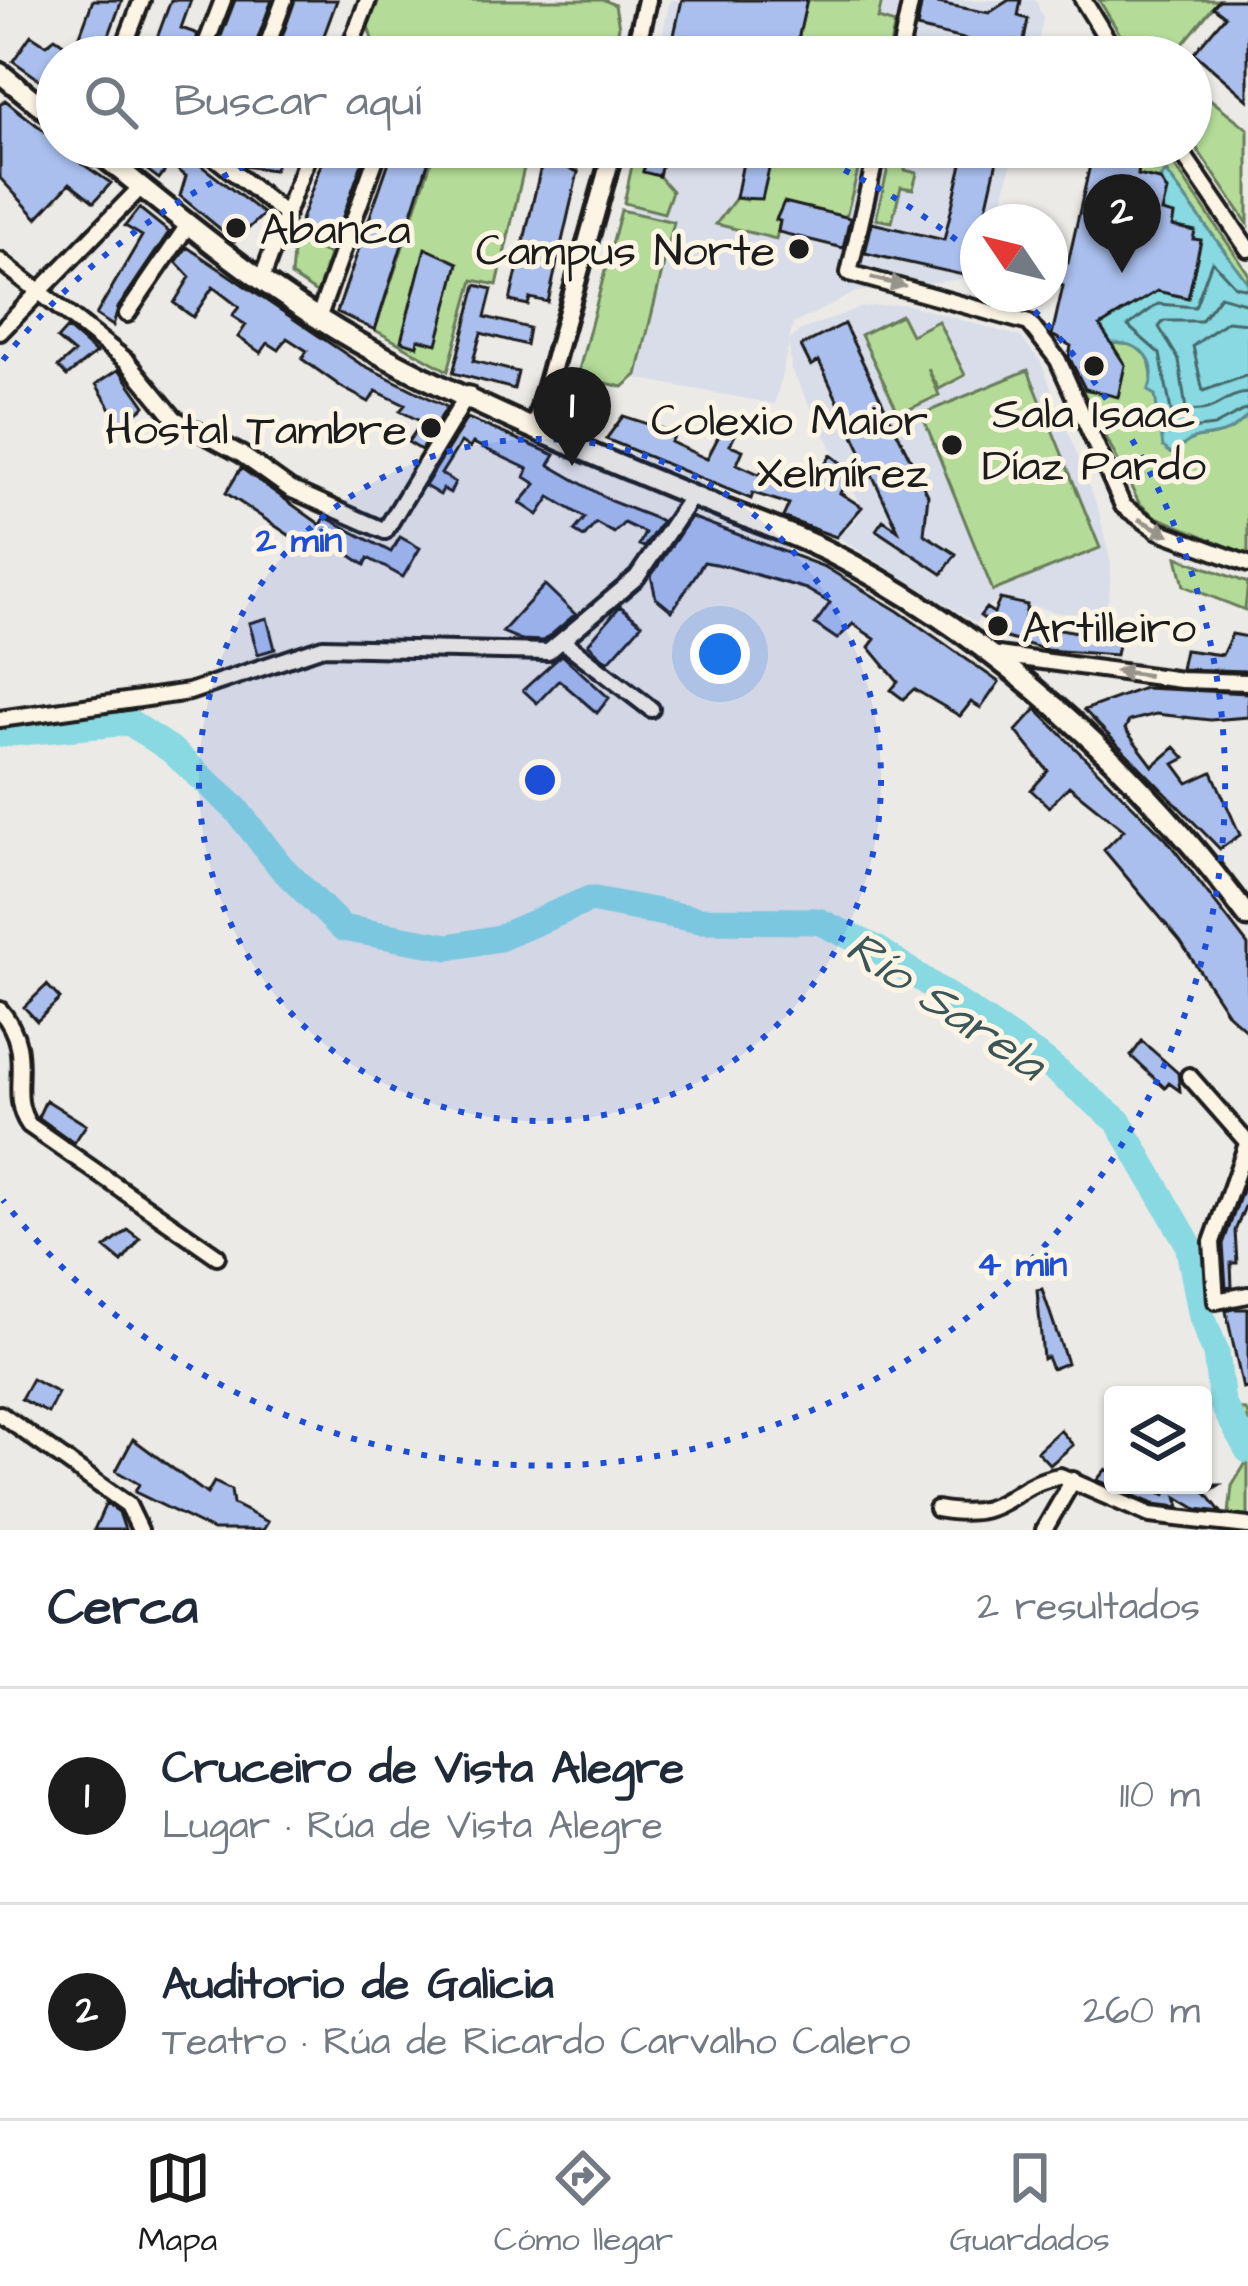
<!DOCTYPE html>
<html lang="es">
<meta charset="utf-8">
<style>
:root{--surface:#fff;--page:#f6f6f7;--text:#1f2937;--muted:#747a83;--line:#e0e1e3;--accent:#1c1c1c}
body{margin:0;font-family:"Architects Daughter",sans-serif;background:var(--page);color:var(--text)}
.controls{position:absolute;right:36px;bottom:36px;display:grid;overflow:hidden;border-radius:12px;box-shadow:0 3px 9px #0004}
.controls button{width:108px;height:108px;display:grid;place-items:center;padding:0;border:0;border-bottom:3px solid var(--line);background:var(--surface);color:var(--text);font:60px sans-serif}
.compass{position:absolute;left:960px;top:204px;width:108px;height:108px;border-radius:50%;background:var(--surface);box-shadow:0 3px 9px #0004;rotate:305deg}
.you{position:absolute;left:720px;top:654px;width:42px;height:42px;margin:-30px;border:9px solid #fff;border-radius:50%;background:#1a73e8;box-shadow:0 0 0 18px #1a73e833}
.badge{display:grid;place-items:center;width:78px;height:78px;border-radius:50%;background:var(--accent);color:#fff;font-size:39px;font-weight:700}
.pin{position:absolute;translate:-50% -99px;filter:drop-shadow(0 3px 6px #0008)}
.pin::after{content:'';position:absolute;top:63px;width:42px;height:36px;background:inherit;clip-path:polygon(0 0,100% 0,50% 100%)}
.list{margin:0;padding:0;list-style:none}
h2{display:flex;justify-content:space-between;align-items:center;height:156px;margin:0;padding:0 48px;font-size:51px}
h2 small{font-size:39px;font-weight:400;color:var(--muted)}
.list li{display:grid;grid-template-columns:78px 1fr auto;gap:36px;align-items:center;box-sizing:border-box;height:216px;padding:0 48px;border-top:3px solid var(--line)}
.list b{display:block;font-size:45px;white-space:nowrap}
.list p{margin:0;font-size:39px;white-space:nowrap;color:var(--muted)}
.list em{font-size:39px;font-style:normal;color:var(--muted)}
.icon{flex:none;width:66px;height:66px;fill:none;stroke:currentColor;stroke-width:2;stroke-linecap:round;stroke-linejoin:round}
.map{position:relative;flex:none;width:1248px;height:1530px;overflow:hidden}
.search{position:absolute;background:var(--surface);box-shadow:0 3px 9px #0004;left:36px;right:36px;top:36px;height:132px;display:flex;align-items:center;gap:30px;box-sizing:border-box;padding:0 42px;border-radius:66px;color:var(--muted);font-size:45px}
.sheet{height:588px;background:var(--surface)}
nav{display:flex;justify-content:space-around;align-items:center;box-sizing:border-box;height:168px;border-top:3px solid var(--line);background:var(--surface);font-size:33px;color:var(--muted)}
nav a{display:grid;justify-items:center;gap:6px}
nav .on{color:var(--accent)}
.map>svg:first-child{display:block}
</style>
<div class="map">
<svg width="1248" height="1530" viewBox="0 0 1248 1530">
<rect width="100%" height="100%" fill="#eceae7"/>
<filter id="ink" filterUnits="userSpaceOnUse"><feTurbulence type="fractalNoise" baseFrequency=".00833" numOctaves="2"/><feDisplacementMap in="SourceGraphic" scale="24" xChannelSelector="R" yChannelSelector="G"/><feConvolveMatrix kernelMatrix="1 2 1 2 8 2 1 2 1" color-interpolation-filters="sRGB"/></filter>
<g filter="url(#ink)">
<path fill="#d8dde9" d="M670 0H1036L1043 19 1035 57H658Z
M639 147H1015L998 222H978V277L856 292 793 324 789 341 799 331 861 307 906 304 1021 337 1041 362 1099 511 1111 565 1109 599 1100 614 1060 613 1001 599 985 608 976 623 838 537 856 520 861 505 791 369 789 344 775 404 602 372Z"/>
<path fill="#b4dc98" stroke="#687c5a" stroke-width="3" d="M379 0H604L615 5 619 27 611 57H415L373 43 368 26Z
M807 0H882L878 19 895 24 887 57H794Z
M1099 0H1219L1182 45 1164 40 1170 53 1124 41Z
M1191 84 1248 129V224L1191 140Z
M436 147H579L578 172 539 157 540 151 527 155 497 285 473 280 448 371 375 330Z
M636 147H649L643 171 659 176 672 191 664 213 624 203Z
M774 147H864L846 217 785 203 776 219 780 221 776 239 716 224 736 198 747 200Z
M893 147H910L905 170 917 173 913 189 901 187 892 222 876 219Z
M1114 147H1162L1248 273V283L1167 173 1160 180 1131 174 1140 158 1129 149 1113 153Z
M621 210 674 222 637 375 623 387 593 380 588 403 573 393Z
M294 241 329 254 318 294 291 276Z
M901 315 911 335 938 321 965 375 939 389 928 369 939 395 899 414 861 335Z
M1111 343 1134 345 1149 358 1162 434 1171 453C1180 449 1186 439 1196 438 1220 435 1230 434 1248 415V555L1154 516 1139 503 1082 389 1118 396 1125 365Z
M1028 370 1100 548 993 591 922 414Z
M1177 557 1248 583 1245 610 1184 586Z
M1230 1409 1246 1410 1248 1415V1518L1229 1514 1232 1486 1247 1461Z"/>
<path fill="#88d9e1" stroke="#5d8d92" stroke-width="3" d="M1166 172 1248 283V415C1230 435 1219 434 1196 438 1188 440 1180 449 1171 453L1163 447 1155 395 1148 391C1161 360 1141 342 1111 343L1100 326 1157 291 1188 297 1201 241 1193 239 1194 231 1172 226 1174 216 1162 212 1167 191 1160 178Z"/>
<g fill="none" stroke-linecap="round" stroke-linejoin="round">
<path stroke="#47686b" stroke-width="3" d="M1248 289 1235 286 1212 261 1195 307 1158 304 1128 326 1160 354 1175 431 1214 426 1248 408
M1248 304 1220 296 1201 321H1164L1159 327 1179 360 1186 410C1218 414 1221 395 1248 393
M1248 323 1227 321 1193 346 1203 391 1248 375"/>
<path stroke="#88d9e1" stroke-width="27" d="M0 734 129 722 170 749 235 808 281 867 342 928 449 947 499 938 590 899 700 920 818 921 877 949 1043 1060 1118 1121 1188 1243 1202 1317 1216 1353 1222 1403 1248 1450"/>
</g>
<path fill="#aabfee" stroke="#1c1c1c" stroke-width="3" d="M93 0H122L101 57H57V92L13 61 31 35 46 45 55 38 74 51Z
M171 0H191L181 28 198 34 190 57H150Z
M235 0H272L251 57H213Z
M295 0H337L316 57H275Z
M682 0H807L794 57H669Z
M922 0 989 13 1009 0H1021L1018 16 1028 19 1021 57H987L990 45 917 28Z
M1219 0H1248V100L1194 53 1225 16 1213 7Z
M5 100 57 141V147L111 183 94 202 70 183 37 218 0 178V105Z
M138 147H177L264 214 235 241 180 196 186 176 170 164 159 179 130 157Z
M241 147H282L274 170 243 166 236 160Z
M327 147H368L334 241 296 234Z
M394 147H433L375 330 337 312Z
M649 147H666L659 176 643 172Z
M746 147H774L762 199 736 198Z
M966 147H997L998 156 983 222H978L972 271 964 269 963 275 865 253 872 223 944 240Z
M1094 147 1133 150 1140 158 1138 175 1160 180 1167 191 1162 212 1174 215 1172 226 1195 231 1193 239 1201 240 1188 298 1157 291 1100 326 1125 365 1118 397 1085 389 1069 357 1071 346 1052 335 1063 286 1050 283V259L1068 263Z
M543 158 578 172 548 302 530 298 528 305 510 301Z
M784 202 850 218 843 248 778 232 780 221 776 220Z
M139 208 169 232 118 308 113 326 96 315 142 236 125 226Z
M187 247 359 363 447 407 421 450 408 442 422 422 400 411 405 405 376 391 369 402 343 388 302 359 307 351 287 338 279 350 268 343 261 353 238 337 246 325 232 316 239 307 213 287 193 317 174 303 190 277 176 262Z
M425 248 458 263 437 344 418 339 417 346 401 341Z
M476 285 492 289 485 317 529 328 526 345 481 333 473 361 518 372 514 389 453 373Z
M844 324 928 495 924 534 956 554 942 574 876 530 883 520 898 530 819 361 811 366 801 346Z
M67 328 96 353 67 376 58 367 74 353 57 339Z
M119 369 145 406 121 425 96 384Z
M570 400 589 407 580 430 562 423Z
M623 416 676 433 671 442 707 459 725 424 738 429 730 445 743 450 737 464 759 474 763 470 778 481 791 466 815 480 831 455 845 466 840 473 848 479 840 493 862 507 836 537 795 522 783 517 789 504 753 493 751 499 606 439Z
M467 418 555 455 549 465 613 502 662 521 644 547 639 545 645 533 624 523 614 533 596 523 584 537 574 531 585 518 550 497 538 515 520 503 536 484 525 477 528 469 473 443 470 448 461 442 441 474 455 482 450 493 443 489 440 495 425 486Z
M241 468 321 525 325 517 391 552 400 537 420 548 403 577 368 558 365 565 326 539 321 546 311 540 307 547 226 493Z
M691 517 825 567 898 611 999 682 981 708 971 702 960 716 914 689 903 699 891 690 898 682 869 647 875 639 853 624 837 639 815 624 830 603 806 589 726 566 704 562 672 611 656 598 651 576Z
M545 585 575 614 572 617 544 641 521 640 502 632Z
M1000 599 1027 605 1024 623 1119 639 1116 655 1047 650 986 632 990 623 980 616 986 608 994 613Z
M620 606 642 624 608 662 588 644Z
M267 618 275 649 258 654 249 623Z
M1232 634 1248 637V671L1181 669 1185 650 1222 655Z
M562 655 609 698 597 713 559 680 537 703 523 690Z
M1144 688 1248 693V717L1210 720 1156 714 1129 721 1125 729 1153 766 1175 747 1185 758 1174 764 1188 783 1212 772 1240 835 1220 849 1084 710Z
M1036 709 1166 839 1248 945V1032L1228 1014 1180 941 1104 850 1124 830 1069 786 1049 807 1031 790 1048 771 1016 731Z
M47 985 60 999 37 1021 24 1007Z
M1142 1041 1178 1073 1180 1091 1169 1083 1165 1088 1131 1056Z
M46 1100 86 1125 74 1143 38 1117Z
M1248 1174V1199L1235 1231 1237 1263H1231L1232 1287 1226 1288 1223 1244Z
M128 1230 140 1239 122 1262 105 1248Z
M1042 1289 1067 1363 1052 1369 1047 1357 1043 1359 1037 1290Z
M1233 1309H1248V1388L1243 1389 1226 1311Z
M32 1379 58 1393 48 1413 21 1399Z
M1060 1430 1073 1445 1050 1465 1037 1451Z
M133 1439 207 1494 214 1482 231 1490 233 1504 268 1522 263 1530H213L135 1492 139 1484 116 1471Z
M1106 1469 1113 1474V1485H1143L1166 1495 1157 1485H1219L1206 1493 1221 1512 1197 1509 1177 1497 1180 1507 1153 1504 1097 1480Z
M106 1503 119 1512 125 1530H94Z"/>
<g fill="none" stroke-linecap="round" stroke-linejoin="round">
<defs>
<path id="minor" d="M1083 0 1118 57
M350 45 385 57
M120 57 142 0
M201 57 223 0
M263 57 284 0
M346 57 368 0
M899 57 911 0
M202 147 285 214
M878 147 849 273 1029 323 1058 360 1123 506 1159 531 1248 564
M1178 147 1248 249
M0 261 127 361 175 419 241 454 290 489 385 531 468 394
M261 281 311 147
M127 314 188 225
M318 319 380 147
M0 332 141 187
M564 642 651 709
M991 654 1181 680 1248 682
M0 719 189 692 323 647 548 652 637 577 692 496
M0 1010C38 1055 5 1091 29 1125L217 1256
M1189 1076 1247 1142
M1248 1141 1212 1242 1216 1301 1248 1295
M0 1414 128 1505 140 1530
M937 1509C1009 1522 1005 1486 1060 1476L1150 1515 1248 1526
M1044 1530 1073 1480"/>
<path id="tertiary" d="M634 57 647 0
M536 425 614 147"/>
<path id="secondary" d="M0 73 57 119
M92 147C181 219 269 294 370 349 478 408 596 456 709 503 748 519 789 532 827 551 994 636 1137 767 1248 917"/>
</defs>
<use href="#minor" stroke="#1c1c1c" stroke-width="22"/>
<use href="#tertiary" stroke="#1c1c1c" stroke-width="26"/>
<use href="#secondary" stroke="#1c1c1c" stroke-width="27"/>
<use href="#minor" stroke="#fcf5e5" stroke-width="14"/>
<use href="#tertiary" stroke="#fcf5e5" stroke-width="16"/>
<use href="#secondary" stroke="#fcf5e5" stroke-width="18"/>
</g>
<defs><path id="oneway-solid" d="M-6-.8H1V-3.2L6.5 0L1 3.2V.8H-6Z" transform="scale(3)"/></defs>
<g fill="#97938b">
<use href="#oneway-solid" transform="translate(888 282) rotate(14)"/>
<use href="#oneway-solid" transform="translate(1154 527) rotate(27)"/>
<use href="#oneway-solid" transform="translate(1132 673) rotate(-172)"/>
</g>
</g>
<circle cx="540" cy="780" r="341" fill="#1d4ed8" fill-opacity=".12"/>
<g fill="none" stroke="#1d4ed8" stroke-width="6" stroke-dasharray="6 12">
<circle cx="540" cy="780" r="341"/>
<path d="M3 360A682 682 0 0 1 285 148M795 148A682 682 0 0 1 974 254M1022 298A682 682 0 1 1 3 1200"/>
</g>
<g fill="#1c1c1c" stroke="#fcf5e5" stroke-width="4.5">
<circle cx="236" cy="228" r="12"/>
<circle cx="799" cy="249" r="12"/>
<circle cx="1094" cy="366" r="12"/>
<circle cx="431" cy="428" r="12"/>
<circle cx="952" cy="445" r="12"/>
<circle cx="998" cy="626" r="12"/>
</g>
<g text-anchor="middle" stroke-width="10" stroke-linejoin="round" paint-order="stroke">
<g font-size="45" fill="#1c1c1c" stroke="#fcf5e5" text-anchor="end">
<text x="260" y="244" text-anchor="start">Abanca</text>
<text x="775" y="265">Campus Norte</text>
<text x="1094" y="428" text-anchor="middle">Sala Isaac<tspan x="1094" dy="52">Díaz Pardo</tspan></text>
<text x="928" y="435">Colexio Maior<tspan x="928" dy="52">Xelmírez</tspan></text>
<text x="407" y="444">Hostal Tambre</text>
<text x="1022" y="642" text-anchor="start">Artilleiro</text>
</g>
<g font-size="48" font-style="italic" fill="#3c5557" stroke="#fcf5e5">
<text transform="translate(947 1004) rotate(34)" y="17">Río Sarela</text>
</g>
</g>
<circle cx="540" cy="780" r="18" fill="#1d4ed8" stroke="#fcf5e5" stroke-width="6"/>
<g font-size="36" text-anchor="middle" font-weight="bold" fill="#1d4ed8" stroke="#fcf5e5" stroke-width="10" stroke-linejoin="round" paint-order="stroke">
<text x="299" y="551">2 min</text>
<text x="1022" y="1275">4 min</text>
</g>
</svg>
<div class="controls">
<button><svg class="icon" aria-label="layers" viewBox="0 0 24 24"><path d="M12 4l9 5-9 5-9-5zM3 14l9 5 9-5"/></svg></button>
</div>
<svg class="compass" viewBox="-18 -18 36 36"><path d="M0-13l5 13h-10z" fill="#e53935"/><path d="M0 13l5-13h-10z" fill="#747a83"/></svg>
<div class="you"></div>
<div class="pin badge" style="left:572px;top:466px">1</div>
<div class="pin badge" style="left:1122px;top:273px">2</div>
<div class="search"><svg class="icon" aria-label="search" viewBox="0 0 24 24"><circle cx="10" cy="10" r="6"/><path d="M15 15l6 6"/></svg>Buscar aquí</div>
</div>
<section class="sheet">
<h2>Cerca<small>2 resultados</small></h2>
<ul class="list">
<li><span class="badge">1</span><div><b>Cruceiro de Vista Alegre</b><p>Lugar · Rúa de Vista Alegre</p></div><em>110 m</em></li>
<li><span class="badge">2</span><div><b>Auditorio de Galicia</b><p>Teatro · Rúa de Ricardo Carvalho Calero</p></div><em>260 m</em></li>
</ul>
</section>
<nav>
<a class="on"><svg class="icon" aria-label="map" viewBox="0 0 24 24"><path d="M3 6l6-2 6 2 6-2v14l-6 2-6-2-6 2zM9 4v14M15 6v14"/></svg>Mapa</a>
<a><svg class="icon" aria-label="directions" viewBox="0 0 24 24"><path d="M12 3l9 9-9 9-9-9zM9 14v-3h6M13 9l2 2-2 2"/></svg>Cómo llegar</a>
<a><svg class="icon" aria-label="saved" viewBox="0 0 24 24"><path d="M7 4h10v16l-5-4-5 4z"/></svg>Guardados</a>
</nav>
